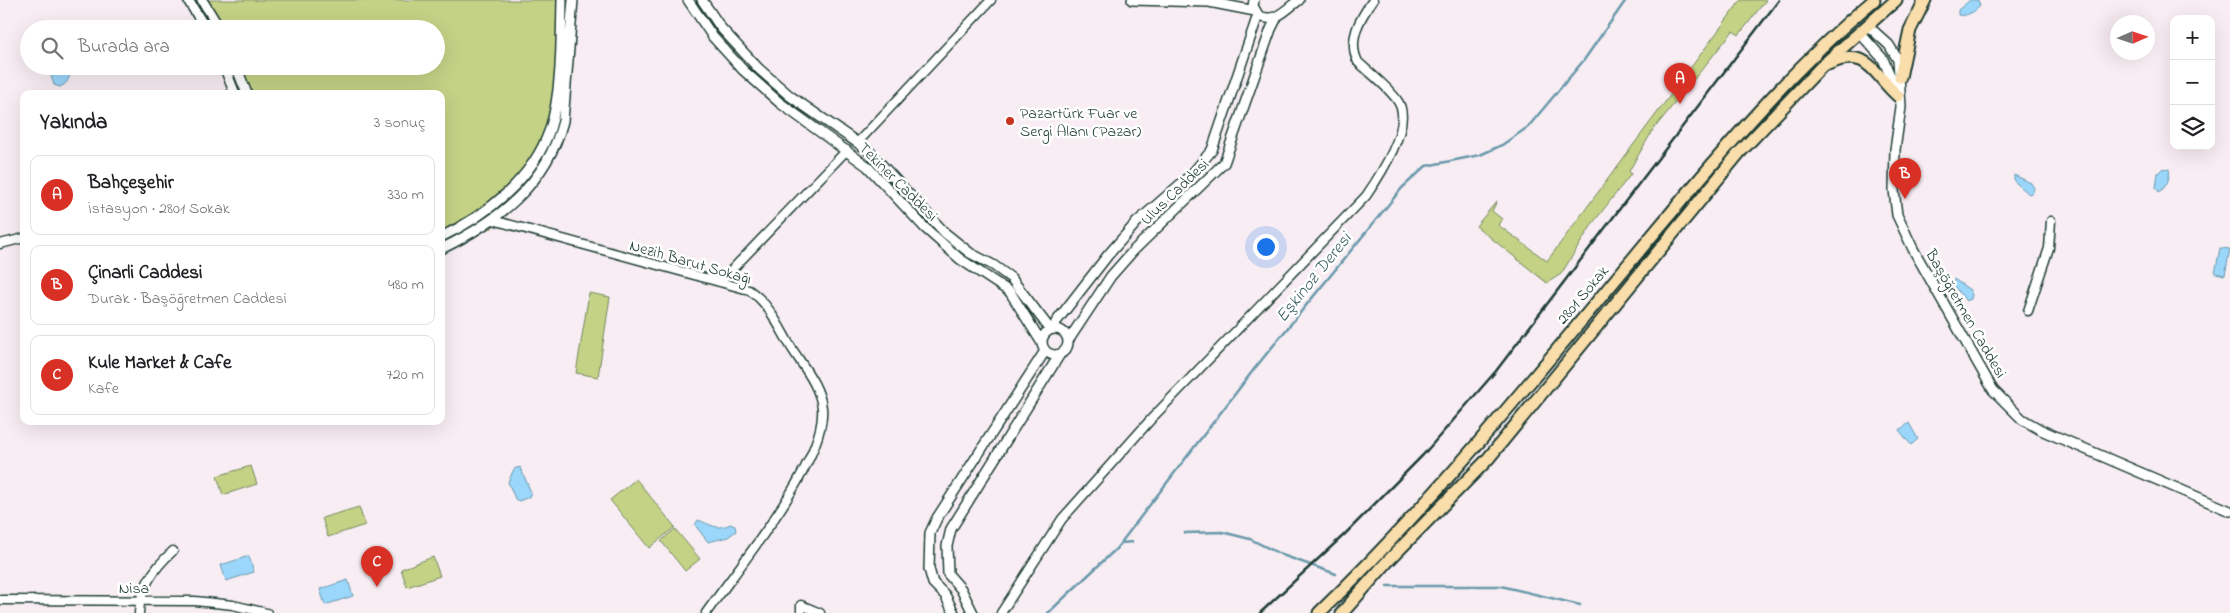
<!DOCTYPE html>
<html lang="tr">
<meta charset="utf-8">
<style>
:root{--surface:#fff;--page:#f2f2f2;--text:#202124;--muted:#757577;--line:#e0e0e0;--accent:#d93025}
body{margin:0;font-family:"Indie Flower",sans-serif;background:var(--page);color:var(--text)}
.controls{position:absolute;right:15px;top:15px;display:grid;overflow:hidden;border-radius:10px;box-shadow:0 5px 20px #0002}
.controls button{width:45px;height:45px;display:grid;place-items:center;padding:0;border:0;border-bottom:1px solid var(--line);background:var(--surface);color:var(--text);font:25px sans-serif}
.compass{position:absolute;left:2110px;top:15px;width:45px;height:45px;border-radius:50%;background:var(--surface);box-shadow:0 5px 20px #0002;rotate:87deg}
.you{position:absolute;left:1265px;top:246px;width:18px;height:18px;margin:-12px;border:4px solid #fff;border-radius:50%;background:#1a73e8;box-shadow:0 0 0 8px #1a73e833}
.badge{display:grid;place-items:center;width:32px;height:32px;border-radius:50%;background:var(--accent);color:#fff;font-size:16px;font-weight:700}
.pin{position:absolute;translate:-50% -41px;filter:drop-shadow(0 1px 2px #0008)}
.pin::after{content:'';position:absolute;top:26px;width:18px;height:15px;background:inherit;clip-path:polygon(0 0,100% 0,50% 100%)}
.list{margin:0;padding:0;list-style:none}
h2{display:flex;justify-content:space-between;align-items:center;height:65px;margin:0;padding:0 20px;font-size:21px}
h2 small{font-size:16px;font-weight:400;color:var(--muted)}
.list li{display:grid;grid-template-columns:32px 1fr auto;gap:15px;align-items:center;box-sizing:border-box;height:80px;margin:0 10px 10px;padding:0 10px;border:1px solid var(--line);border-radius:10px}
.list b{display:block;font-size:19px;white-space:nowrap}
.list p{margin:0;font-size:16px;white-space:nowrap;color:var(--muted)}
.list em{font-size:16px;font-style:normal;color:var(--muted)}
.icon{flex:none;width:28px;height:28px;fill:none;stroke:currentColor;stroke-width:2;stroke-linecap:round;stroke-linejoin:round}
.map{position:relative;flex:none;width:2230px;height:613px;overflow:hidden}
.search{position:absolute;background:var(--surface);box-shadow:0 5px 20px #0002;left:20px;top:20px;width:425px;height:55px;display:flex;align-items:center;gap:12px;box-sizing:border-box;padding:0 18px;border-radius:28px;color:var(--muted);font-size:19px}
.panel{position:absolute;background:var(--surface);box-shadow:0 5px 20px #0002;left:20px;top:90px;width:425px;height:335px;border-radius:10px}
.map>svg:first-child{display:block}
</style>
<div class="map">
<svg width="2230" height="613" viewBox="0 0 2230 613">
<rect width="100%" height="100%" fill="#f8edf3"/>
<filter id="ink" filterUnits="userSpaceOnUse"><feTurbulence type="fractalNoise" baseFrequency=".02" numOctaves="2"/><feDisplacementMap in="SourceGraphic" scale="10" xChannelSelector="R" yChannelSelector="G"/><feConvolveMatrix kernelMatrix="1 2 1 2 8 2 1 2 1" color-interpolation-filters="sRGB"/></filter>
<g filter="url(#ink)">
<path fill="#c4d286" stroke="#72885d" d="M191 0H565L560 116 539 160 514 194 492 228 441 243V94H245L231 66H436V29H210Z
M1741 0H1766L1739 35 1733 31 1653 130 1629 171 1631 174 1593 223 1561 274 1547 283 1476 226 1497 201 1492 211 1502 219 1498 225 1547 261Z
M589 293 610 297 598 377 576 373Z
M251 466 257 484 223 495 217 476Z
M636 479 675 527 649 548 610 500Z
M359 507 365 525 328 537 322 518Z
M675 529 700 559 685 571 661 541Z
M433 557 440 576 407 587 401 569Z"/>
<path fill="#9bd6fb" stroke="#6999ab" d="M1970 0H1978L1980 6C1975 12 1965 17 1958 15V10Z
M61 66H70C71 75 69 83 60 87L54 85 51 76Z
M2163 168 2169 169C2171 177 2166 188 2159 192L2156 188 2158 173Z
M2014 175 2031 183 2034 188 2033 192 2029 194 2014 181Z
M2220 248 2230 249 2225 275 2215 273Z
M1954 279 1970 290 1972 295 1971 299 1966 301 1953 285Z
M1909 423 1918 439 1911 445 1899 430Z
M520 467 531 492 529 497 519 501 515 499 508 482 514 469Z
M698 520C710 524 717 531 730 524L735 526 736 531 728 537 708 542 695 525Z
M249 556 254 572 226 581 221 565Z
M348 580 353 596 325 605 320 589Z"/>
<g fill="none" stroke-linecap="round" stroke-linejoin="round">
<path stroke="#6999ab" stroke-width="2.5" d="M1185 533 1222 532 1250 539 1282 555 1336 574
M1121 543 1132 542
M1387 586H1501L1580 605
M1048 613 1116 549 1255 368 1402 188 1426 166 1480 155 1502 145 1528 127 1584 60 1626 0"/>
<defs>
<path id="minor" d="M858 142 991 0
M493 220 749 290C769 303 779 327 791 347 802 365 820 386 822 408 827 461 737 569 706 613
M0 244 24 238
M720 282 847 150
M2028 311 2049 248 2051 221
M0 600 195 601 233 605 267 613
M139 613C140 588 155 567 173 551
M801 613V605L820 613
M1001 613 1062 519 1153 417 1366 196C1379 177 1415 123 1397 100 1387 86 1371 74 1358 62 1347 40 1360 18 1373 0"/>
<path id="tertiary" d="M188 0 206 29
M202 0 220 29
M688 0 713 37 743 70 780 103 867 166 925 228 960 259 1010 292 1042 343
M702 0 721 28 759 69 790 96 868 150 945 233 970 253 993 265 1011 278 1050 329
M1132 0 1209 2 1255 11
M1254 0 1253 6 1258 15C1274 25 1286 9 1299 0
M1867 25 1889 45 1898 60 1901 107 1895 150 1894 190 1897 215 1913 249 1993 390 2022 419 2041 430 2230 511
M1859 32 1883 59 1897 92
M224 66 235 94
M236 66 247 94
M441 237C487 215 533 179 550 129 562 92 561 39 562 0
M441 249C497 222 547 184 563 121L573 0
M1042 342a13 13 0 1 1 26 0a13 13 0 1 1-26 0Z
M1054 329 1056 322 1108 255 1137 222 1191 175 1212 150 1258 15
M1068 341 1111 276 1133 251 1224 163 1271 29 1277 17
M954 613 945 595 933 583 929 569 930 533 937 518 1045 351
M973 613 961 589 948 574 947 546 951 529 1060 354"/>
<path id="primary" d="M1828 64C1869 45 1874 76 1898 96
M1900 77 1910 30 1925 0
M1319 613C1434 502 1534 377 1636 255 1711 165 1784 75 1874 0
M1342 613 1387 562 1487 460 1739 153 1822 66 1896 0"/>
</defs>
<use href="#minor" stroke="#1f3d34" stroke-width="11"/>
<use href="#tertiary" stroke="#1f3d34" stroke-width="12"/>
<use href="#primary" stroke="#1f3d34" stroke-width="15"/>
<use href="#minor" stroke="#fff" stroke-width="8"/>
<use href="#tertiary" stroke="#fff" stroke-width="9"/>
<use href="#primary" stroke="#f9ddab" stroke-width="11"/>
<path stroke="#1f3d34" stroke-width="2.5" d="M1260 613 1345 534 1423 455 1496 371 1779 0"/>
</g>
</g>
<circle fill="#c8321e" stroke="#fff" stroke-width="2" cx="1010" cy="121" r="5"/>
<g text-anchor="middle" stroke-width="5" stroke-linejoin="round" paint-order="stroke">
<g font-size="16" fill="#1f3d34" stroke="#fff" text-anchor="start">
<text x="1020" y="118">Pazartürk Fuar ve<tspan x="1020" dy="18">Sergi Alanı (Pazar)</tspan></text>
</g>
<g font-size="16" fill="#1f3d34" stroke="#fff">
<text transform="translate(899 181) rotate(45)" y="6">Tekiner Caddesi</text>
<text transform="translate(1174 191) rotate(-44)" y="6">Ulus Caddesi</text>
<text transform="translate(691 261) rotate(16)" y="6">Nezih Barut Sokağı</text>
<text transform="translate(1582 294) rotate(-50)" y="6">2801 Sokak</text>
<text transform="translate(1967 313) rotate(60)" y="6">Başöğretmen Caddesi</text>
<text x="134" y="593">Nisa</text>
</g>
<g font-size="18" font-style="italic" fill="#3e6366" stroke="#fff">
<text transform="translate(1313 277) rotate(-51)" y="6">Eşkinoz Deresi</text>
</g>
</g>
</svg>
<div class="controls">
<button>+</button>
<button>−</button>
<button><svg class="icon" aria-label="layers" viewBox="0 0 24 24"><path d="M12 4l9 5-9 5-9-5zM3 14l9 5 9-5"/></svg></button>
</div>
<svg class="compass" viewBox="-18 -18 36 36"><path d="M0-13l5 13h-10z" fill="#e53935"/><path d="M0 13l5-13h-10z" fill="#757577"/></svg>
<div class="you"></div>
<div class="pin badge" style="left:1680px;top:104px">A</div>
<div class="pin badge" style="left:1905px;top:199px">B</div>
<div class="pin badge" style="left:377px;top:587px">C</div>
<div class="search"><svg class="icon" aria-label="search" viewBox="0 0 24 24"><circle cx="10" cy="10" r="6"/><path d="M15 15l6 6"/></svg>Burada ara</div>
<section class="panel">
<h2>Yakında<small>3 sonuç</small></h2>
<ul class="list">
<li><span class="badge">A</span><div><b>Bahçeşehir</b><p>İstasyon · 2801 Sokak</p></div><em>330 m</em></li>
<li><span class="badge">B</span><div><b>Çinarli Caddesi</b><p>Durak · Başöğretmen Caddesi</p></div><em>480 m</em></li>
<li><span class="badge">C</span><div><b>Kule Market &amp; Cafe</b><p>Kafe</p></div><em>720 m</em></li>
</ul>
</section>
</div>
